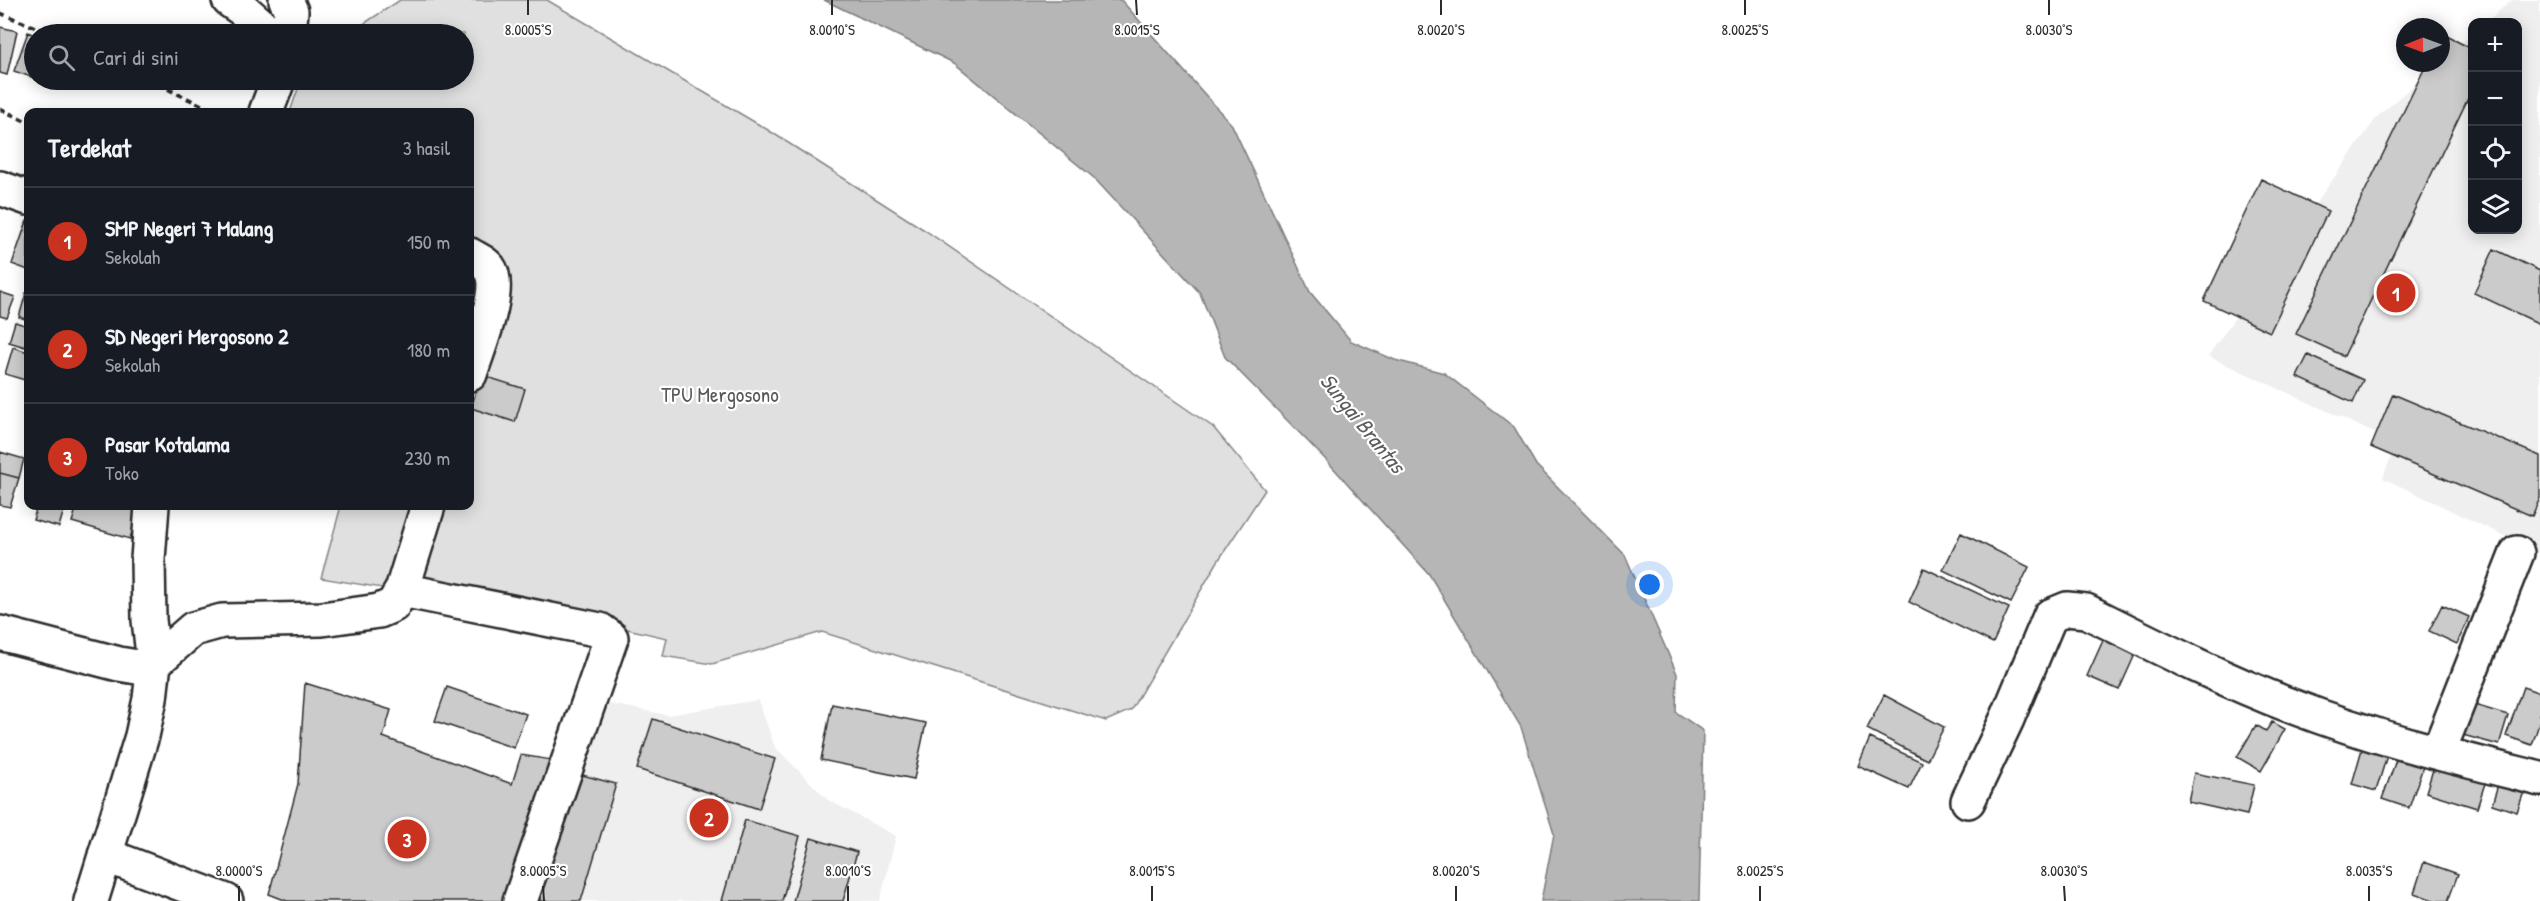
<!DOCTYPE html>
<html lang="id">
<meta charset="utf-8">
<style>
:root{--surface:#171b24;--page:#20242c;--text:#f1f3f6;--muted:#9ea1a6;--line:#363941;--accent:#c8321e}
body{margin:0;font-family:"Patrick Hand",sans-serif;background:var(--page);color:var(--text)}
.controls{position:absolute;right:18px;top:18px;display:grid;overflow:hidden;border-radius:12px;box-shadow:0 3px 15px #0003}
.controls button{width:54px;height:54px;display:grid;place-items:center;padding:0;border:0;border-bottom:2px solid var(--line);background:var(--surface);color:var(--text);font:30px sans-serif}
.compass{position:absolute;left:2396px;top:18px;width:54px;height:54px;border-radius:50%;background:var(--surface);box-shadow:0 3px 15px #0003;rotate:269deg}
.you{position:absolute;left:1650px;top:585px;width:21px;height:21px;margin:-15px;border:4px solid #fff;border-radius:50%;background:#1a73e8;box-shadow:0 0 0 9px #1a73e833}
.badge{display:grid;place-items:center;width:39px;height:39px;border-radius:50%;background:var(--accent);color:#fff;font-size:20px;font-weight:700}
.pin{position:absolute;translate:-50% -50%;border:3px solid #fff;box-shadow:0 2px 6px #0006}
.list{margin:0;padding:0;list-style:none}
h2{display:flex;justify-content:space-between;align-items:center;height:78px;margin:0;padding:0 24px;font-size:26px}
h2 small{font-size:20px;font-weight:400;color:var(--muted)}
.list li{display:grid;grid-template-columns:39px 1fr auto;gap:18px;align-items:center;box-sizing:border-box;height:108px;padding:0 24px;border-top:2px solid var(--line)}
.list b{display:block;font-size:22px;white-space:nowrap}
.list p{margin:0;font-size:20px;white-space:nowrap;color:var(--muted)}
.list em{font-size:20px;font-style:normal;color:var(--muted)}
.icon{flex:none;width:33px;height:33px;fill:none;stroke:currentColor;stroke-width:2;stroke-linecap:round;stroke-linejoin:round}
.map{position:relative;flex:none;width:2540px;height:901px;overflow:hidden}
.search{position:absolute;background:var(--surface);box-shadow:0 3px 15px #0003;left:24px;top:24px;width:450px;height:66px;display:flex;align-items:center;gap:15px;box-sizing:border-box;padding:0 21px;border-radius:33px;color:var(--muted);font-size:22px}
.panel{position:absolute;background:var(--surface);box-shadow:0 3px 15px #0003;left:24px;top:108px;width:450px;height:402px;border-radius:12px}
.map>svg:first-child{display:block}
</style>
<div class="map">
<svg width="2540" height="901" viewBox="0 0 2540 901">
<rect width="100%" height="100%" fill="#fff"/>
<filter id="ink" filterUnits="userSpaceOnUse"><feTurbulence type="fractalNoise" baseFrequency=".0167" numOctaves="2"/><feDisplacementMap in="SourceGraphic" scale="12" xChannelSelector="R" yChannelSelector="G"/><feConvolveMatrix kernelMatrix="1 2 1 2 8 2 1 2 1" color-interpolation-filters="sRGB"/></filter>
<g filter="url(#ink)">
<path fill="#efefef" d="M2512 0H2540V553L2383 478 2396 443 2208 356 2377 117 2472 34V230H2518V22H2486Z
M758 700 775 747 828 800 896 836 880 901H527L594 701 668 715Z"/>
<path fill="#e0e0e0" stroke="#868686" stroke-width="1.5" d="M400 0H547L768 130 926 231 1213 427 1265 490 1218 561 1131 710 1106 721 822 632 712 664 663 656 667 638 614 626 321 578 341 506H470V112H290L301 80H464V34H348Z"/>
<path fill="#b6b6b6" stroke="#7e7e7e" stroke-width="1.5" d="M824 0H1121L1232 125 1310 292 1351 341 1395 360 1444 373 1514 427 1536 465 1625 555 1677 674 1676 712 1703 731 1699 901H1541L1554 834 1521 727 1429 574 1328 462 1225 357 1200 293 1094 178 954 63Z"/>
<path fill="#cbcbcb" stroke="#2b2b2b" stroke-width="1.5" d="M0 27 17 31 7 75 0 73Z
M28 32 34 35V78L14 71Z
M2441 33 2472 49V90L2344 356 2296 334 2427 63H2441Z
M2261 179 2328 211 2270 332 2204 301Z
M27 221 28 222V270L12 264Z
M2494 249 2540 271V324L2474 293Z
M0 292 15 297 7 318 0 316Z
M26 293 28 294V320L19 317Z
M15 322 28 326 25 347 9 342Z
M13 347 28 352V381L5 374Z
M2308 355 2363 380 2353 403 2297 377Z
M481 375 525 389 515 422 471 408Z
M2393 394 2540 456V498L2532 516 2371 447Z
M0 452 24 459 19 478 0 473Z
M0 473 19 478 10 507 0 505Z
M37 506H65L59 527 33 520Z
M77 506H119L138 511 130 539 72 522Z
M1961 533 2029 567 2011 603 1943 570Z
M1924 568 2009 608 1993 643 1909 602Z
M2442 605 2469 617 2457 644 2429 631Z
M2110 625 2142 639 2119 690 2087 676Z
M305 683 391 710 383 737 512 784 521 755 558 761 510 901H287L269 894 298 784Z
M447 687 526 714 514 748 435 721Z
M2523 687 2540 693V721L2532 745 2506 736Z
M1884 695 1944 727 1927 760 1867 729Z
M2461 701 2508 715 2499 745 2452 732Z
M832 704 926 723 914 779 821 760Z
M653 719 775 759 759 809 637 769Z
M2272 722 2285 729 2261 771 2237 757 2256 725 2266 731Z
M1870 738 1922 762 1909 789 1858 766Z
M2364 742 2389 749 2376 791 2352 784Z
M2400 749 2426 758 2409 808 2382 799Z
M2436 760 2487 777 2477 808 2426 792Z
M571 772 616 784 581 901H528Z
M2194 773 2254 785 2247 815 2188 802Z
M2500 778 2526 786 2517 812 2492 804Z
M745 820 800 836 782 901H722Z
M811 838 857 852 843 901H793Z
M2424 862 2458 874 2448 901H2436L2414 893Z"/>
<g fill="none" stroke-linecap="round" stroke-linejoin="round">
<defs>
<path id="minor" d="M229 0 246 12 271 34
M286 0 291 11 289 34
M266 112 278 80
M0 188 28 198
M470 255C476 259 485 262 489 268 504 288 477 351 470 374
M402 590 600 630 611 638 520 901
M0 633 119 664 137 667 154 663 193 629 222 621 322 619 379 611 393 605 402 590 428 506
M2438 753 2517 553
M1968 801 2007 719 2050 616 2067 609 2086 611C2154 645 2223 680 2294 707 2374 738 2457 758 2540 779
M105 855 226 901
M91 901 142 736 150 699 154 663 149 620 148 559 152 506"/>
</defs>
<use href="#minor" stroke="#2b2b2b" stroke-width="38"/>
<path stroke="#2b2b2b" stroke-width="4" stroke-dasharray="6 4.5" stroke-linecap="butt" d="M0 13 52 34
M149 80 216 112
M0 109 28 122"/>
<use href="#minor" stroke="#fff" stroke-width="33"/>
</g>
</g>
<path fill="none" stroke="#2b2b2b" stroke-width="2" d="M528 0V15M832 0V15M1136 0 1137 15M1441 0V15M1745 0V15M2049 0V15M239 886V901M543 886 544 901M848 886V901M1152 886V901M1456 886V901M1760 886V901M2064 886 2065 901M2369 886V901"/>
<g text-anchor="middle" stroke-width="4.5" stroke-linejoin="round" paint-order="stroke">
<g font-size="21" fill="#585858" stroke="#fff">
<text x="720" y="402">TPU Mergosono</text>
</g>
<g font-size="22" font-style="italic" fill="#5c5c5c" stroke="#fff">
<text transform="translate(1363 423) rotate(51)" y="8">Sungai Brantas</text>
</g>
</g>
<g font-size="15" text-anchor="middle" fill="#2b2b2b" stroke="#fff" stroke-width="4.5" stroke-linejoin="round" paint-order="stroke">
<text x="528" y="35">8.0005°S</text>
<text x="832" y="35">8.0010°S</text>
<text x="1137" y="35">8.0015°S</text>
<text x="1441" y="35">8.0020°S</text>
<text x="1745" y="35">8.0025°S</text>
<text x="2049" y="35">8.0030°S</text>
<text x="239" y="876">8.0000°S</text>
<text x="543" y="876">8.0005°S</text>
<text x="848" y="876">8.0010°S</text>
<text x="1152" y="876">8.0015°S</text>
<text x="1456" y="876">8.0020°S</text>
<text x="1760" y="876">8.0025°S</text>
<text x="2064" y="876">8.0030°S</text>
<text x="2369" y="876">8.0035°S</text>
</g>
</svg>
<div class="controls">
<button>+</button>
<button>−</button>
<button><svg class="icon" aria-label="locate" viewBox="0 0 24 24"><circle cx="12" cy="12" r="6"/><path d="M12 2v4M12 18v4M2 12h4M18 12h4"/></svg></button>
<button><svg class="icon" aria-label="layers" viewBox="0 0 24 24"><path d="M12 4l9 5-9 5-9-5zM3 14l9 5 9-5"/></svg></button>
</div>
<svg class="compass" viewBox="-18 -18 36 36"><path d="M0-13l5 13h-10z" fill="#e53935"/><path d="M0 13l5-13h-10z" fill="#9ea1a6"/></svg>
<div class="you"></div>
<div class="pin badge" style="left:2396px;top:293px">1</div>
<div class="pin badge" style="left:709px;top:818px">2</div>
<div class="pin badge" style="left:407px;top:839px">3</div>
<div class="search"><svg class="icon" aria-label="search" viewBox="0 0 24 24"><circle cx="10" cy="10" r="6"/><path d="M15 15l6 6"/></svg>Cari di sini</div>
<section class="panel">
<h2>Terdekat<small>3 hasil</small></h2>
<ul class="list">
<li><span class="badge">1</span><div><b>SMP Negeri 7 Malang</b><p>Sekolah</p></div><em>150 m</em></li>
<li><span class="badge">2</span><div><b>SD Negeri Mergosono 2</b><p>Sekolah</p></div><em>180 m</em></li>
<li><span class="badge">3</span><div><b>Pasar Kotalama</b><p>Toko</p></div><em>230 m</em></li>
</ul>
</section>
</div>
